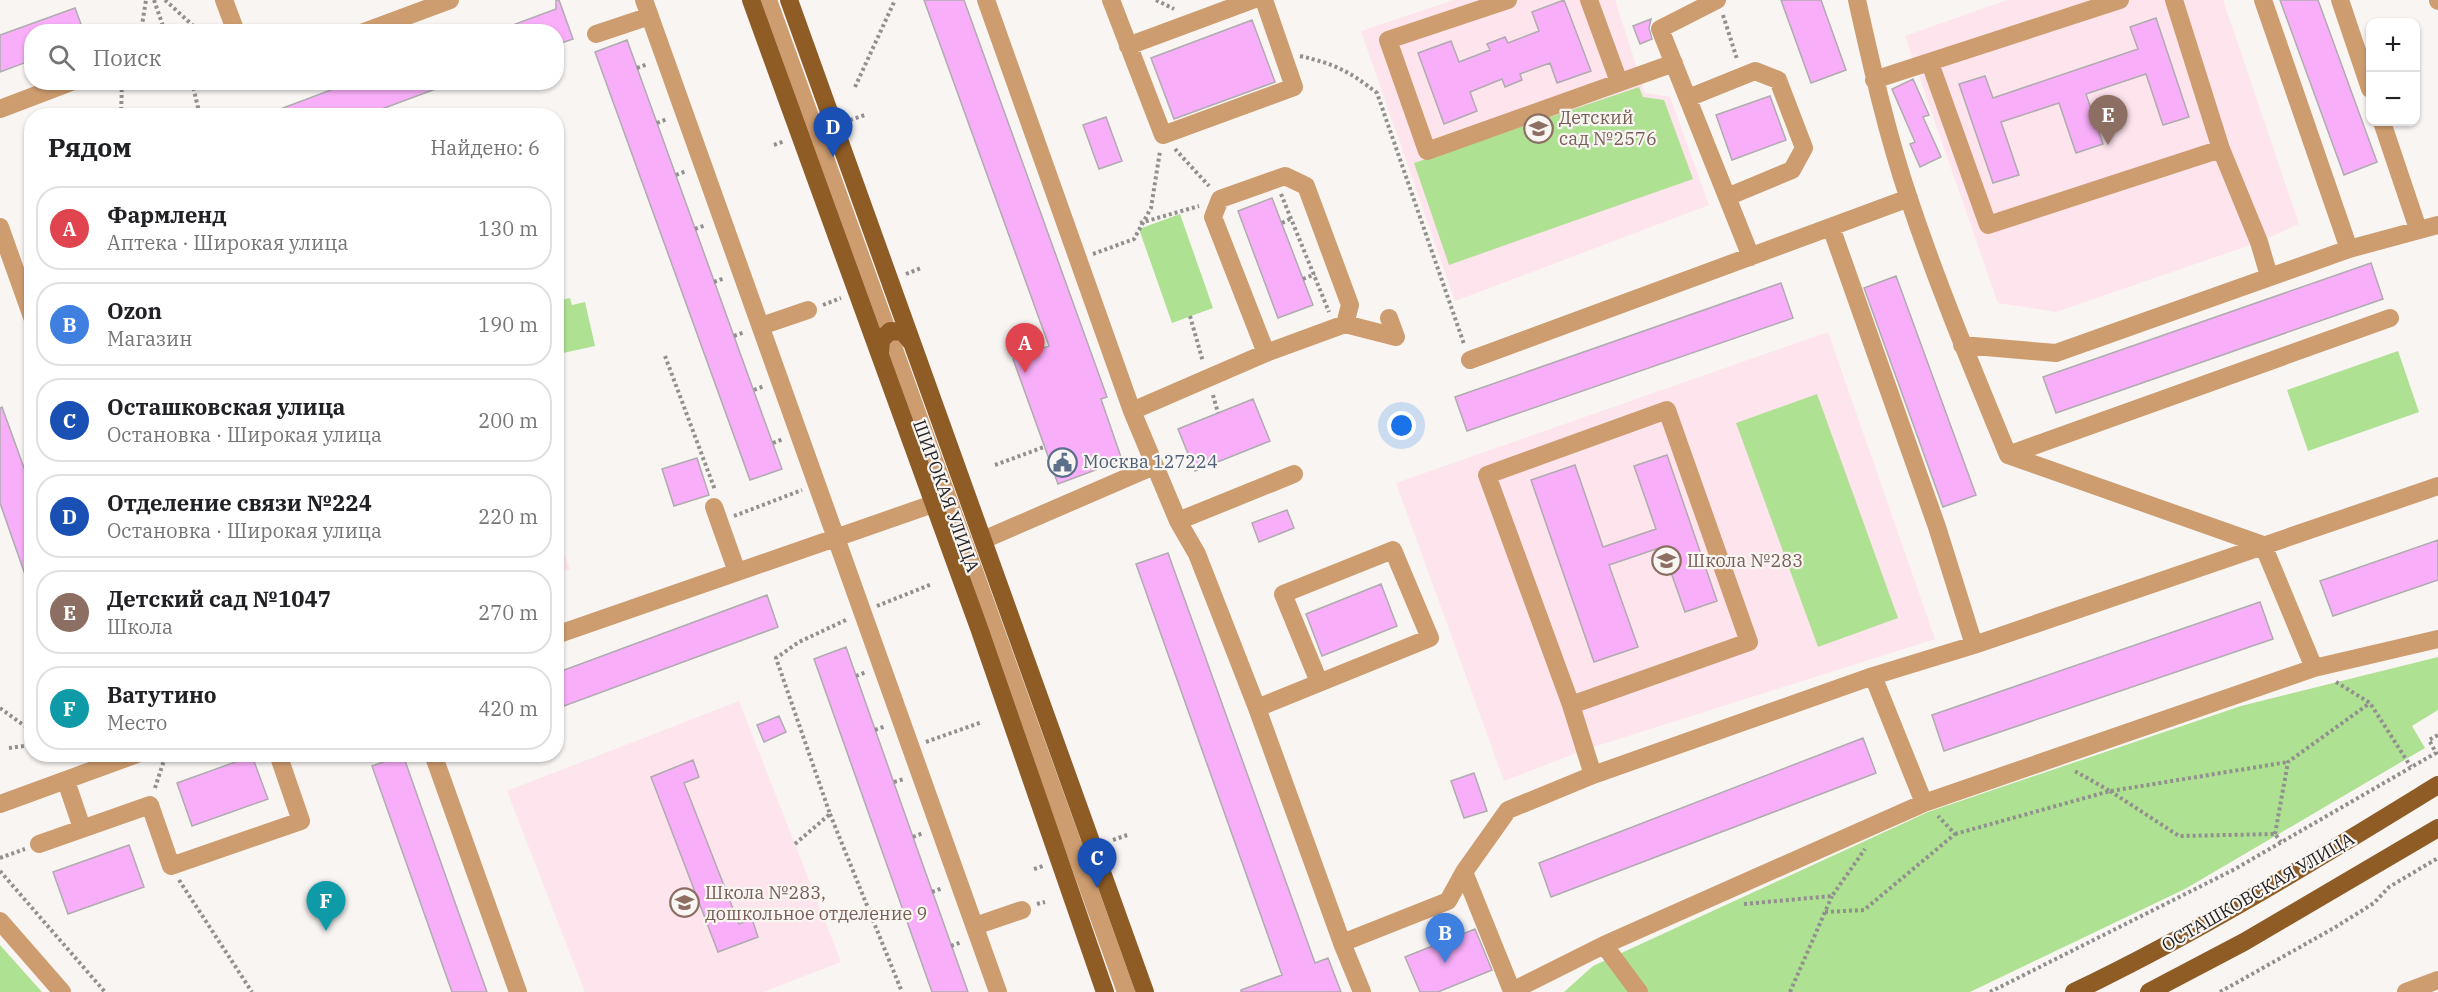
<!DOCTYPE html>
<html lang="ru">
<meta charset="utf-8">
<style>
:root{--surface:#fff;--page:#f6f6f6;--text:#202124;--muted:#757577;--line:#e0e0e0;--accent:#ae1b2a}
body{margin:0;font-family:"IBM Plex Serif",serif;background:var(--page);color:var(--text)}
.controls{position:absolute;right:18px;top:18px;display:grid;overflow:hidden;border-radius:12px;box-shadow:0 2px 4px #0004}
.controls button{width:54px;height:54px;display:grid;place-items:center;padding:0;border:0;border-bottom:2px solid var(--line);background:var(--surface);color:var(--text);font:30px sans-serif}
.you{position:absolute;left:1402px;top:426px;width:21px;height:21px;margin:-15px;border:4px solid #fff;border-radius:50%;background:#1a73e8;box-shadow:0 0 0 9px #1a73e833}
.badge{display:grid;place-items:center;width:39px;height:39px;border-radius:50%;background:var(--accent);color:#fff;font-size:20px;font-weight:700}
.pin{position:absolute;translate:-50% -50px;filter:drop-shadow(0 2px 3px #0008)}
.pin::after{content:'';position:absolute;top:32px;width:21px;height:18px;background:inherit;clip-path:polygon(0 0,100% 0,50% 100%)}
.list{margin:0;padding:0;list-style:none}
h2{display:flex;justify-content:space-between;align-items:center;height:78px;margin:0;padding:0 24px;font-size:26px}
h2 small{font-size:20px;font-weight:400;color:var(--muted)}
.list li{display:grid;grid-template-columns:39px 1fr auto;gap:18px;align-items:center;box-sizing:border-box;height:84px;margin:0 12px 12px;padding:0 12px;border:2px solid var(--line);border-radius:24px}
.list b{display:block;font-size:22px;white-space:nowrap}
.list p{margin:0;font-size:20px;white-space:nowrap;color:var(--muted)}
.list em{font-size:20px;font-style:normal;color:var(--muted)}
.icon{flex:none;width:33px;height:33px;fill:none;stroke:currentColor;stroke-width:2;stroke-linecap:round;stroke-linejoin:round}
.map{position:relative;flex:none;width:2438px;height:992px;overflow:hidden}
.search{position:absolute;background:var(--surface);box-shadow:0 2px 4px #0004;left:24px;top:24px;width:540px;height:66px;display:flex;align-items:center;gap:15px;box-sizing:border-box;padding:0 21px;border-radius:24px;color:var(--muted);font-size:22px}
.panel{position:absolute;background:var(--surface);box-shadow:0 2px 4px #0004;left:24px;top:108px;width:540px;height:654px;border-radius:24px}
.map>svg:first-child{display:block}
</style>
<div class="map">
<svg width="2438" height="992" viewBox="0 0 2438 992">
<rect width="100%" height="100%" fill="#f8f5f3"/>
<path fill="#fee4ed" d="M1454 0H1615L1645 93 1670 97 1709 205 1455 301 1361 31Z
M2007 0H2223L2299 224 2259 242 2056 312 1998 303 1905 36Z
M1828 332 1935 639 1584 750 1504 781 1396 483Z
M556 532 570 569 557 574H556Z
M739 701 841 962 763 992H585L507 791Z"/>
<path fill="#afe193" d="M1639 87 1643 97 1664 100 1693 179 1449 265 1414 163Z
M1180 214 1213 308 1172 323 1139 229Z
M570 298 572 305 585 302 595 346 563 353 557 323V301Z
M2398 351 2419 412 2308 451 2287 390Z
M1817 394 1898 618 1818 647 1736 423Z
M2438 657V710L2412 726 2425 748 2185 889 1970 992H1564L1593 966 1928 812 2241 706Z
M0 945 42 992H0Z"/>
<path fill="#f8aef8" stroke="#afacaf" stroke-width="1.5" d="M556 0H559L573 39 556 45V32H500L499 30 556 9Z
M924 0H964L1107 397 1101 399 1122 460 1058 484 1013 359 1049 346Z
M1564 0 1591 71 1557 83 1550 63 1520 74 1522 80 1505 87 1502 79 1470 92 1477 111 1444 124 1418 53 1451 41 1459 62 1490 50 1487 44 1505 37 1508 43 1539 31 1532 12Z
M1781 0H1821L1846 70 1811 83Z
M2280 0H2318L2377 162 2344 175Z
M75 8 84 32H32V60L0 72V35Z
M2156 18 2189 117 2163 125 2146 74 2086 94 2103 144 2076 153 2059 103 2001 122 2019 175 1993 183 1959 84 1985 76 1993 98 2138 49 2130 27Z
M1651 19 1649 28 1652 39 1640 44 1633 26Z
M1252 20 1275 82 1174 119 1151 58Z
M627 40 782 469 750 480 595 52Z
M1913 79 1929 115 1923 117 1941 157 1920 167 1910 144 1915 142 1892 89Z
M352 82H448L449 84 363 116H267V114Z
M1770 96 1786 140 1732 160 1716 115Z
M1106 117 1122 161 1099 169 1083 125Z
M1272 198 1313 305 1278 318 1238 211Z
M2371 263 2383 299 2056 413 2043 377Z
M1896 276 1976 495 1943 507 1864 288Z
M1781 283 1793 318 1467 431 1455 397Z
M1253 399 1270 441 1195 471 1178 429Z
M2 407 32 490V586H29L0 503V408Z
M1667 455 1717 601 1685 612 1662 547 1609 565 1638 647 1594 662 1531 480 1575 465 1603 547 1656 529 1634 466Z
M697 458 709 495 674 506 662 469Z
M1287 510 1294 528 1259 542 1252 523Z
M2438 540V580L2333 616 2320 581Z
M1168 553 1315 963 1328 958 1341 992H1241V990L1282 975 1136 564Z
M1381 584 1397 626 1322 656 1306 614Z
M767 595 778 627 556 709V673Z
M2260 602 2273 639 1944 751 1932 715Z
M846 647 913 837 968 992H932L814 659Z
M779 716 786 732 764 742 757 725Z
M1863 738 1876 773 1551 897 1539 863Z
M403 755 458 911 487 992H452L372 766Z
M252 756 268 799 192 826 177 783Z
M693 760 699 777 684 783 739 924 752 919 758 937 718 952 651 777Z
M1474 773 1487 811 1464 818 1451 781Z
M129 845 144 887 68 914 53 872Z
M1475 929 1492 970 1438 992H1420L1405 957Z"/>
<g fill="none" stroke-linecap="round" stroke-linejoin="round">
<path stroke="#92908f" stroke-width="4" stroke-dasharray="3 3" stroke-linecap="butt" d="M154 0 165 32
M165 0 200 32
M1156 0 1174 9
M1723 15 1737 59
M137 32 142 25 146 0
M1300 56C1335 64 1349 71 1377 93L1464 344
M637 68 648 64
M192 82 200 116
M855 87 895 0
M121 116 122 82
M850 120 865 115
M657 123 667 119
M774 145 785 141
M1175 149 1209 186
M676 175 686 171
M1281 194 1329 312
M1140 223 1199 206
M1282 223 1292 218
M695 229 706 225
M1093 254 1134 239 1151 208 1160 151
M906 274 921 268
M1303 279 1315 274
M714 282 725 278
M823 305 841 298
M1190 316 1203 362
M734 336 745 332
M665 356 715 490
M754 390 764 386
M1213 395 1218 413
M773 443 783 439
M995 465 1044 447
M734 516 802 490
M877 606 932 584
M856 676 866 672
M2336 682 2370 703 2411 767
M0 708 32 731
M875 730 886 726
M926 742 982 722
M9 748 32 745
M894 782 904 779
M155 788 166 754
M2110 791 2179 836 2275 834 2281 842
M2111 791 2288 762
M830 814 902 992
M1955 834 2110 791 2073 770
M2275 834 2288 762 2370 703
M913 837 923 833
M1113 840 1130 834
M795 844 830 814 776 658 799 642 848 619
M0 858 25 849
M1034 869 1043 866
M0 871 105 992
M179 880 252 992
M932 892 943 888
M1037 904 1045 902
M1744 904 1832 896 1865 849
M1825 912 1864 910 1955 834 1938 816
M951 946 962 942
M1790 992 1832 896
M1990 992 2235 869 2436 753 2429 740 2438 735
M2220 992 2334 928 2374 903 2389 887 2438 858"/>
<path stroke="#ce9d6f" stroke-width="18" d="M224 0 236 32
M644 0 998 992
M768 0 1126 992
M986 0 1132 411 1178 521 1197 554 1257 708 1342 943
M1111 0 1163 135 1294 87 1264 0
M1508 0 1388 40 1427 151 1674 63
M1589 0 1619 82
M1717 0 1660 29 1751 257
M1857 0C1872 67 1887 134 1909 199 1938 286 1973 370 2008 455L2263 545 2314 668
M2174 0 2221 149 2259 242 2269 276
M2263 0 2349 249
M2340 0 2370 89
M2438 0V1
M364 32 450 0
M596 34 650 16
M1128 46 1252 0
M1930 63 1988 225 2221 149
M1874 80 2120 0
M1688 98 1755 71 1778 80 1804 148 1792 170 1727 197
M0 109 71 82
M2382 122 2418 229
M0 227 32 317
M1831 227 1937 527 1974 645
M761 326 808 310
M1962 345 2056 353 2349 249 2438 225
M1266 353 1213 217 1220 199 1285 176 1306 186 1350 305 1345 324
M1470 360 1909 198
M1132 411 1266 353 1345 324 1396 337 1389 318
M2008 455 2390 318
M714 507 737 572
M1178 521 1294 474
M983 540 1154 466
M556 635 933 504
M1873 676 1924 803
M1571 705 1749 642 1667 410 1487 475 1571 705 1593 775
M1257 708 1430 638 1393 550 1283 594 1319 682
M433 754 518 992
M66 781 82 828
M0 804 137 754
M39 844 150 805 171 866 301 821 278 754
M1464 872 1512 991 1604 945 1924 803 2314 668 2438 639
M0 921 62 992
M975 926 1022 910
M1604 945 1639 992
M1362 992 1342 943 1448 901 1464 872 1508 810 1593 775 1873 676 1974 645 2438 486
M2406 992 2438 980"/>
<path stroke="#8f5c25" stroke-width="18" d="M751 0 979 628 1105 992
M789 0 1145 992
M880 353 881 340 890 331 903 332 911 342
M2074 992C2200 932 2319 858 2438 785
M2149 992 2244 942 2438 828"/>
</g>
<defs>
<symbol id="school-ring" viewBox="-11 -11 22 22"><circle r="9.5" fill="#f8f5f3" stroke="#8d6e63" stroke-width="1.5"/><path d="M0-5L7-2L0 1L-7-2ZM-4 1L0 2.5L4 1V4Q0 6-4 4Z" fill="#8d6e63"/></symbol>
<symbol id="civic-ring" viewBox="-11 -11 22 22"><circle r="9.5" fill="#f8f5f3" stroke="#5c6f8a" stroke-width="1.5"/><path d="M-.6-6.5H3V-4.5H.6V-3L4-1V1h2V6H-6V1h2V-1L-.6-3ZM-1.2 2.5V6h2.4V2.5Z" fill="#5c6f8a"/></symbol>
</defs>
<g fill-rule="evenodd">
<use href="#school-ring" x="1522" y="112" width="33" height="33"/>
<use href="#civic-ring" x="1046" y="446" width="33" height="33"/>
<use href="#school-ring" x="1650" y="544" width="33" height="33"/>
<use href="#school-ring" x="668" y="886" width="33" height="33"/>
</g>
<g text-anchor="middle" stroke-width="4.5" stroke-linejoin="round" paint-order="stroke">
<g font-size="18" fill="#785e54" stroke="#f8f5f3" text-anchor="start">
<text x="1559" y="124">Детский<tspan x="1559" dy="21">сад №2576</tspan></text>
<text x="1687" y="567">Школа №283</text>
<text x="705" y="899">Школа №283,<tspan x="705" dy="21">дошкольное отделение 9</tspan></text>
</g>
<g font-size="18" fill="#4e5e75" stroke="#f8f5f3" text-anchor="start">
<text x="1083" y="468">Москва 127224</text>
</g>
<g font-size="18" fill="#242222" stroke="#f8f5f3">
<text transform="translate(946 496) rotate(70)" y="6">ШИРОКАЯ УЛИЦА</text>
<text transform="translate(2258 892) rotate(-30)" y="6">ОСТАШКОВСКАЯ УЛИЦА</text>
</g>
</g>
</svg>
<div class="controls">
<button>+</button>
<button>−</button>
</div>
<div class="you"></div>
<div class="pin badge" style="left:1025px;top:373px;background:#e0444e">A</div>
<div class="pin badge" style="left:1445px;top:963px;background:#3f7fe0">B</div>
<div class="pin badge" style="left:1097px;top:888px;background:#1a4fb4">C</div>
<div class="pin badge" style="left:833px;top:157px;background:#1a4fb4">D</div>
<div class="pin badge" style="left:2108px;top:145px;background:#8d6e63">E</div>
<div class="pin badge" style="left:326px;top:931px;background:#0f9aa8">F</div>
<div class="search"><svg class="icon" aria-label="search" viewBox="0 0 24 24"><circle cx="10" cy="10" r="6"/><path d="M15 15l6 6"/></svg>Поиск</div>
<section class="panel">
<h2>Рядом<small>Найдено: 6</small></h2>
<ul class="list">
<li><span class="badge" style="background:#e0444e">A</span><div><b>Фармленд</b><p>Аптека · Широкая улица</p></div><em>130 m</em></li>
<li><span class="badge" style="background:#3f7fe0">B</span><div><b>Ozon</b><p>Магазин</p></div><em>190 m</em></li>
<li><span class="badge" style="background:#1a4fb4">C</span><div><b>Осташковская улица</b><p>Остановка · Широкая улица</p></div><em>200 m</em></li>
<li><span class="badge" style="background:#1a4fb4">D</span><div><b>Отделение связи №224</b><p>Остановка · Широкая улица</p></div><em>220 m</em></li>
<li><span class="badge" style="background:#8d6e63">E</span><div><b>Детский сад №1047</b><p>Школа</p></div><em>270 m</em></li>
<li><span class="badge" style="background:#0f9aa8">F</span><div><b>Ватутино</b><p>Место</p></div><em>420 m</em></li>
</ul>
</section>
</div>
